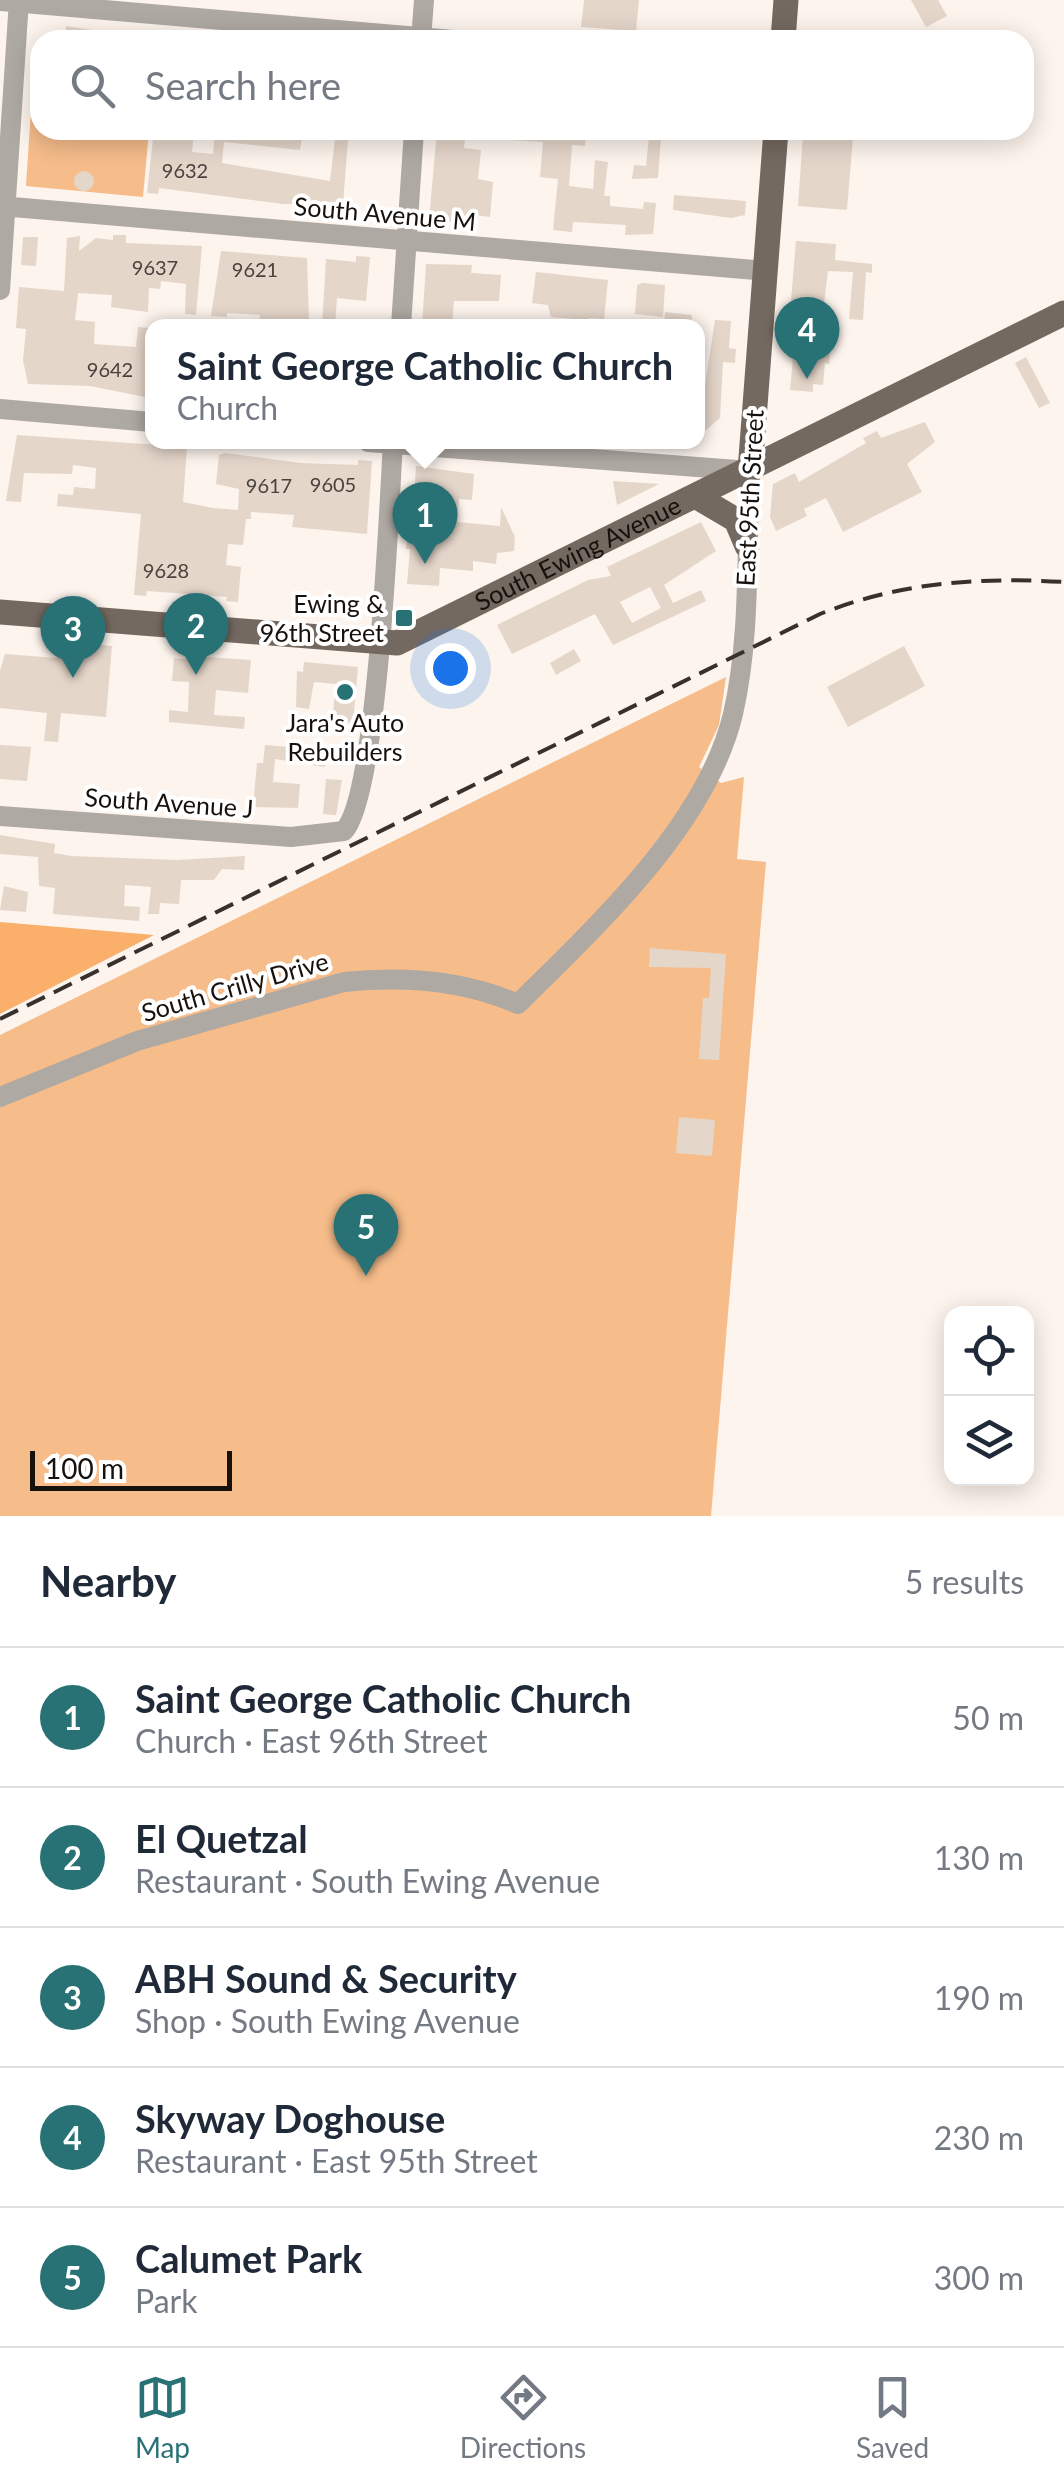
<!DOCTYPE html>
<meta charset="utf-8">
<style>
:root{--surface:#fff;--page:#f2f2f3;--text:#1f2937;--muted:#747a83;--line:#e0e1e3;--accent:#287276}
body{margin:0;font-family:Lato,sans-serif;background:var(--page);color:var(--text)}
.controls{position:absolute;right:30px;bottom:30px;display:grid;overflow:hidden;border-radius:20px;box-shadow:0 5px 25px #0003}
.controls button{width:90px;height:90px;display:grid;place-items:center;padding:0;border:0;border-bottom:2px solid var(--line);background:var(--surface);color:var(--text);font:50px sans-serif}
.scale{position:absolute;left:30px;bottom:25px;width:202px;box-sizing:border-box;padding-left:10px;border:5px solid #16110d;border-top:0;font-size:28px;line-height:35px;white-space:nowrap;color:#16110d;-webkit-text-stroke:8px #fff;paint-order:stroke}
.you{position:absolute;left:450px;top:668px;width:35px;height:35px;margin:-25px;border:8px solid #fff;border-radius:50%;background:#1a73e8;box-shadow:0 0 0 15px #1a73e833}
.badge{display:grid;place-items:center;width:65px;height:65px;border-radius:50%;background:var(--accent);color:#fff;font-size:32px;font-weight:700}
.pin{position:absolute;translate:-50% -82px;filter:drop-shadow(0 2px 5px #0008)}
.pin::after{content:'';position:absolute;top:52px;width:35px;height:30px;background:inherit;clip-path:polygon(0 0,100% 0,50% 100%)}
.popup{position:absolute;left:145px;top:319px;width:560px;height:130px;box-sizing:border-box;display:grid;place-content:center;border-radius:20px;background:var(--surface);filter:drop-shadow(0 2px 8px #0005);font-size:32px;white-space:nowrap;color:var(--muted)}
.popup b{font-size:38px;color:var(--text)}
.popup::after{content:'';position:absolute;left:50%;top:100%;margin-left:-20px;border:20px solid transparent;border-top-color:var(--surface)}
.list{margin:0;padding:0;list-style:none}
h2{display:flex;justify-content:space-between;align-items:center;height:130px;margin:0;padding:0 40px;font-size:42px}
h2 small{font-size:32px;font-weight:400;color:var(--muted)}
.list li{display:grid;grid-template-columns:65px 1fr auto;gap:30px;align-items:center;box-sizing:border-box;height:140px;padding:0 40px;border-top:2px solid var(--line)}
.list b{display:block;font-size:38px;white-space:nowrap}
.list p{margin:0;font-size:32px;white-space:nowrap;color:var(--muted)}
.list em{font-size:32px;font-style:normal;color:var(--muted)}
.icon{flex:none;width:55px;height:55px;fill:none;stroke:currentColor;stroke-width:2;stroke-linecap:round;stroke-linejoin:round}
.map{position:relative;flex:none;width:1064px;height:1516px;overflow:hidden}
.search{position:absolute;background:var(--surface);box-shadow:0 5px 25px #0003;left:30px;right:30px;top:30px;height:110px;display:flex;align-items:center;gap:25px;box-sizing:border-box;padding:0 35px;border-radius:30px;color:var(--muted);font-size:38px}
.sheet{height:830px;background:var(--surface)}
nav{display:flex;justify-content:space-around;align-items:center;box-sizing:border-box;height:140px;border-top:2px solid var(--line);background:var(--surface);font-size:28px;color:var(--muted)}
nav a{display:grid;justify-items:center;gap:5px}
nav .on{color:var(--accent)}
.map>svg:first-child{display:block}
</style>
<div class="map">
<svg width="1064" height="1516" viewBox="0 0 1064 1516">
<rect width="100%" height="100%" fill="#fdf4ed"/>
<path fill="#f6bc8a" d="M31 110 40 111V130H149L143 197 26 186Z
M726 677 719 725 699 767 721 783 744 777 737 859 766 862 711 1516H0V1035Z"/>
<path fill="#faaf6b" d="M0 922 154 935 0 1014Z"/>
<path fill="#e5d6ca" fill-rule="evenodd" d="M584 0H639L636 31 581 27Z
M911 0H938L947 16 926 27Z
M66 26 105 32V40H65Z
M154 130H194L192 152 213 154 215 130 302 136 300 150 224 142 222 163 330 181 335 139 348 140 343 204H283L159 188 158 194 147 193Z
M437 130H466L464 148 481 150 478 179 493 182 490 217 475 215 474 223 429 220Z
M513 130H586L585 146 572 145 569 186 593 189 595 160 608 162 604 196H610V206L643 209 644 202 656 203 653 234 625 235 626 225 573 222 572 232 553 230 558 179 540 177 543 142 512 140Z
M803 133 853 137 847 210 798 206Z
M649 137 661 138 658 178 632 179 634 165 646 166Z
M74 181a10 10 0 1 1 20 0a10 10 0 1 1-20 0Z
M674 195 746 201 745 215 731 218 673 210Z
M113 235H126V243L202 246 196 315 185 314 186 284 161 281 160 289 149 288 148 312 111 307 112 295 78 293 75 320 95 322 94 344 136 347 138 327 150 328 145 397 90 386 28 384 23 360 26 329 16 328 19 287 64 291 67 238 80 236 79 251 96 238 113 240Z
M23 237H38L36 266 21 265Z
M796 241 836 244 835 260 872 264V273L866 272 863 320 849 319 853 272 828 271 820 336 821 350 830 351 829 364 825 363 823 385 813 384V392L790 390 797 314 798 301H791Z
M221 251 307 258 309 322 259 320 260 315 227 313V317L211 316Z
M356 256 370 257 366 301 337 298 335 326H322L326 259 356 262Z
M426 264 472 265 471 273 501 275 499 301H454L452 326H422Z
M536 272 608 280 604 319 589 318 588 326H575V319L551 317 548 305 532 303Z
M643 283 665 285 663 317 635 314 637 285Z
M665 312 692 315 691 326H664Z
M715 320 731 321 729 348 736 349 735 363 723 362 720 418 698 437V392H704Z
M1026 357 1050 403 1039 408 1015 363Z
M925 422 935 442 907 464 922 492 843 532 826 498 804 509 807 516 776 531 770 517 773 484 795 473 799 482 866 443 863 438 877 431 881 438Z
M17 435 187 447 183 502 213 508 238 510 239 489 216 484 219 455 225 453 301 463 358 465V460L372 461 367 534 292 527 294 515 251 512V519H246L243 545 228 544 226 565 241 567 238 602 226 601 227 597 147 591 146 596 134 595 141 514 57 506 58 494 73 495 74 487 95 489 96 468 73 465 72 474 24 473 21 502 6 501Z
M416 466 474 474 472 500 459 499 457 522 500 526 501 507 515 537 514 551 497 553 496 564 473 561V571L440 568 439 586 407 584 410 549H406L408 534H412Z
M613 481 659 484 617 505Z
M701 522 716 551 664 585 673 603 701 590 706 601 613 645 595 614 512 654 497 625 588 580 611 576 607 567ZM650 587 661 608 632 623 620 602Z
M59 641 112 646 106 717 61 713 58 742 44 741 47 713 0 708V671L5 654 57 658Z
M904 646 925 686 848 727 827 687Z
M453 647 472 683 461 688 443 652Z
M574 649 581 661 556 675 550 663Z
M192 656 251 660 248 693 216 690 214 715 245 717 244 729 169 722V710L188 712 189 682 172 681 174 658 191 660Z
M304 662 358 667 353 723 332 721 336 684 314 682 309 709 296 707 297 671 303 672Z
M0 745 31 747 27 781 0 779Z
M265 745 326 750 325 767 275 759 273 782 300 784 298 808 253 807 257 763H263Z
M326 779 342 780 336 815 323 814Z
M0 835 55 844 54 853 72 856 177 860 245 856 244 870 222 869 214 880H181L179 904 160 903 159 914H148L151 887 125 885 124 906 140 907 139 921 53 914 55 888 39 886 38 857 0 854Z
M4 886 28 892 26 912 0 910Z
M650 948 726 954 719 1060 699 1059 703 998H709L711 968 649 967Z
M679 1117 715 1120 712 1156 676 1153Z"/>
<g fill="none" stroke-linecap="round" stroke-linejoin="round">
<path stroke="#afa9a3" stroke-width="20" d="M0 1 453 40
M421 40 424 0
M0 206 766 271
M0 290 19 0
M401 326 414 130
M0 409 152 422
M0 816 291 837 344 831C378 795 389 506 393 442
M0 1097 137 1041 344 982C403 976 463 980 518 1004 597 925 706 826 733 714 751 636 746 551 750 471L368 442"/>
<g stroke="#746960" stroke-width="25">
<path d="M783 40 786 0"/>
<path d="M750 471 776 130"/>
<path d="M697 497 736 520 747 546"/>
<path id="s1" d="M0 612 397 643 1064 313"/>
</g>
<path stroke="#37312d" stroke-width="4" stroke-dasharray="20 10" stroke-linecap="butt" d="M0 1019 820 614C901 582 978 577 1064 582"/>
</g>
<g fill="#287276" stroke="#fff" stroke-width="4">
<rect x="394" y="608" width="20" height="20" rx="5"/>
<circle cx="345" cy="692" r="10"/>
</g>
<g text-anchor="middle" stroke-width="8" stroke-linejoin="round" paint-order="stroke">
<g font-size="20" fill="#4a423c">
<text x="185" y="178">9632</text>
<text x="155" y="275">9637</text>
<text x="255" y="277">9621</text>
<text x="110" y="377">9642</text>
<text x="333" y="492">9605</text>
<text x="269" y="493">9617</text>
<text x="166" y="578">9628</text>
</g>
<g font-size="25" fill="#16110d" stroke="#fff">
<text transform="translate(385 214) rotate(5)" y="9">South Avenue M</text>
<text transform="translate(750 498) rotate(-87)" y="9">East 95th Street</text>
<text dy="9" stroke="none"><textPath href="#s1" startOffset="600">South Ewing Avenue</textPath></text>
<text transform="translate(169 803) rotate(4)" y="9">South Avenue J</text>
<text transform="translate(235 987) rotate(-16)" y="9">South Crilly Drive</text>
</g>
<g font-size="25" fill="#16110d" stroke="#fff" text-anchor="end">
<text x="384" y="613">Ewing &amp;<tspan x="384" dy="29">96th Street</tspan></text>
<text x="345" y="732" text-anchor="middle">Jara's Auto<tspan x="345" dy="29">Rebuilders</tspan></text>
</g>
</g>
</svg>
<div class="controls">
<button><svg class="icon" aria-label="locate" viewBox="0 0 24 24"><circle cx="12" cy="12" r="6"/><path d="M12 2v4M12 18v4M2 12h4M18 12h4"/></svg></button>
<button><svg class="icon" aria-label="layers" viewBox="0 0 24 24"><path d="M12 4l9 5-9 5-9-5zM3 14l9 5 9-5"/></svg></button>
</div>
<div class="scale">100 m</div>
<div class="you"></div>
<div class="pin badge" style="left:425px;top:564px">1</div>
<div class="popup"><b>Saint George Catholic Church</b>Church</div>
<div class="pin badge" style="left:196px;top:675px">2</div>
<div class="pin badge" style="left:73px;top:678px">3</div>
<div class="pin badge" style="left:807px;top:379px">4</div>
<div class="pin badge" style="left:366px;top:1276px">5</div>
<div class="search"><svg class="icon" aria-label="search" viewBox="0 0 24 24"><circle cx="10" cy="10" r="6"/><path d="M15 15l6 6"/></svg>Search here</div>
</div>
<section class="sheet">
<h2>Nearby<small>5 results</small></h2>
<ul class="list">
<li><span class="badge">1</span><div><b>Saint George Catholic Church</b><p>Church · East 96th Street</p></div><em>50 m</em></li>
<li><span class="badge">2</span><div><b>El Quetzal</b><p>Restaurant · South Ewing Avenue</p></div><em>130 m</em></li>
<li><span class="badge">3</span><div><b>ABH Sound &amp; Security</b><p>Shop · South Ewing Avenue</p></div><em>190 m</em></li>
<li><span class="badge">4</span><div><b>Skyway Doghouse</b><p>Restaurant · East 95th Street</p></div><em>230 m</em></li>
<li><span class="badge">5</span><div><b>Calumet Park</b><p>Park</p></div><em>300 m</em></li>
</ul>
</section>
<nav>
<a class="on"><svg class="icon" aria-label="map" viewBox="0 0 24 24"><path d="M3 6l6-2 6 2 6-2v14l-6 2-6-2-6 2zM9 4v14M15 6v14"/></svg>Map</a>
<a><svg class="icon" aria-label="directions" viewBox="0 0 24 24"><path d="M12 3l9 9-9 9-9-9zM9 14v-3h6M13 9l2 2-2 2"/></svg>Directions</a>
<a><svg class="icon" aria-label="saved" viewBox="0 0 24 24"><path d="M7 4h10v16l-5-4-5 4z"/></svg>Saved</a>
</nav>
